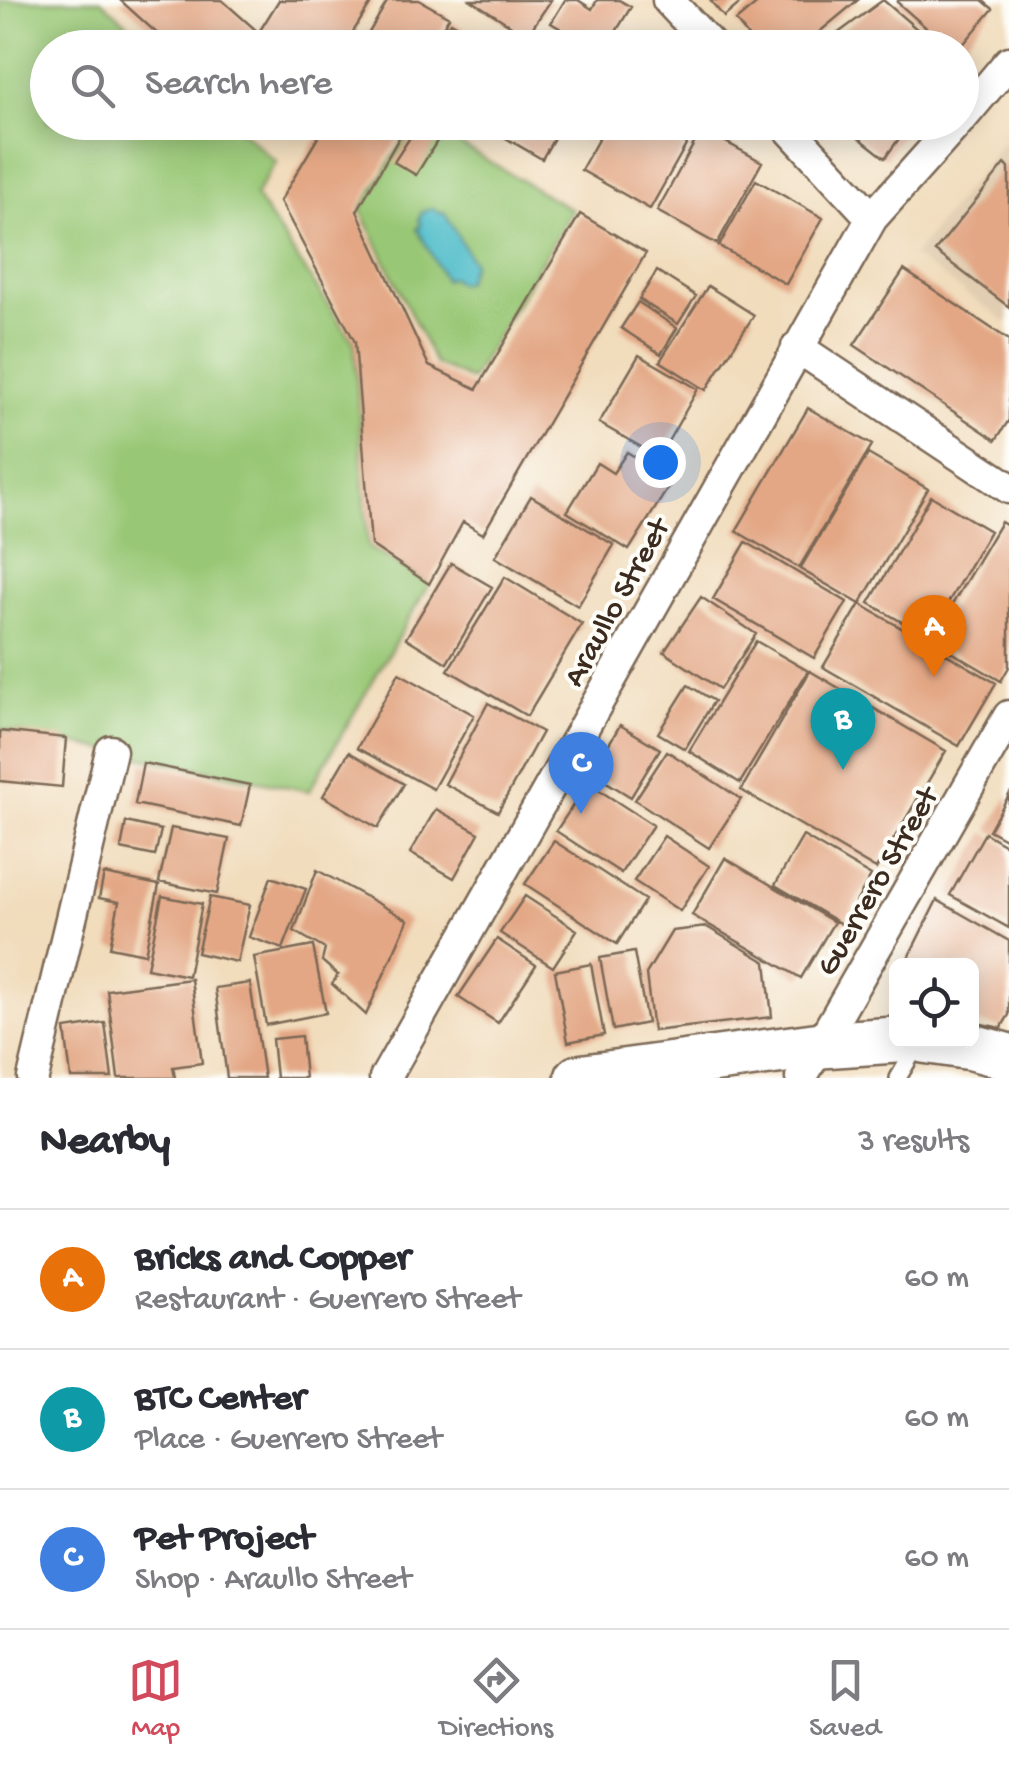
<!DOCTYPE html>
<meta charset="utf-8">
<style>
:root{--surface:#fff;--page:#f2f2f3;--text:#2b2b33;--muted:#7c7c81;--line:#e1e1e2;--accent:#d1495b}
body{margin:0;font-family:"Gochi Hand",sans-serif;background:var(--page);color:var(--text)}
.controls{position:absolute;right:30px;bottom:30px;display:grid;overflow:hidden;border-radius:15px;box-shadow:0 5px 25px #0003}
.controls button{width:90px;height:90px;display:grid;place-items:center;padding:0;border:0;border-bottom:2px solid var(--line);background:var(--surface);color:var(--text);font:50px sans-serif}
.you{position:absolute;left:660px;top:462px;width:35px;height:35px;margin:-25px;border:8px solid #fff;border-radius:50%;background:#1a73e8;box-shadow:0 0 0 15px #1a73e833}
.badge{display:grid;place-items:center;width:65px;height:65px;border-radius:50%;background:var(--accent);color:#fff;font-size:32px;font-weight:700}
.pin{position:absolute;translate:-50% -82px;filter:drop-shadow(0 2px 5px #0008)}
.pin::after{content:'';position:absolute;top:52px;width:35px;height:30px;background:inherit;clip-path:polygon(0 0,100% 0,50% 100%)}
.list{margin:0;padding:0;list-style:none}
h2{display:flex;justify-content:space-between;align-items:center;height:130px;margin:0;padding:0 40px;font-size:42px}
h2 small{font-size:32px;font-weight:400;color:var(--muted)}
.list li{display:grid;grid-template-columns:65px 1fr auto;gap:30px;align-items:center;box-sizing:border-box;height:140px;padding:0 40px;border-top:2px solid var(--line)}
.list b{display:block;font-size:38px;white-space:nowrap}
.list p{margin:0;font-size:32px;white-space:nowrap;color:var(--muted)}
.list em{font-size:32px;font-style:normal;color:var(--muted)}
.icon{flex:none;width:55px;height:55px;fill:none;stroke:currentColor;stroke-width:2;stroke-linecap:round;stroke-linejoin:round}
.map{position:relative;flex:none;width:1009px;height:1078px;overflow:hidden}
.search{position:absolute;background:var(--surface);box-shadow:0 5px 25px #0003;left:30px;right:30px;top:30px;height:110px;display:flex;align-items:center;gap:25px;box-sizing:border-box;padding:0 35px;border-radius:55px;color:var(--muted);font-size:38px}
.sheet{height:550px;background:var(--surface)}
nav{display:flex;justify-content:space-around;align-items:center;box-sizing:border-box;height:140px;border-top:2px solid var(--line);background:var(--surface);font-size:28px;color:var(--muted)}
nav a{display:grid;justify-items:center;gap:5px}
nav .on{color:var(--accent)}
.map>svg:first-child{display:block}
</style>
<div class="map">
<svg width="1009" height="1078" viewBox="0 0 1009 1078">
<rect width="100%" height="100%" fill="#fdfcf7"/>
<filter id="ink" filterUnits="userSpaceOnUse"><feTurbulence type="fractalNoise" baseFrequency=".01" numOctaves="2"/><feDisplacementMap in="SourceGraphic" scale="20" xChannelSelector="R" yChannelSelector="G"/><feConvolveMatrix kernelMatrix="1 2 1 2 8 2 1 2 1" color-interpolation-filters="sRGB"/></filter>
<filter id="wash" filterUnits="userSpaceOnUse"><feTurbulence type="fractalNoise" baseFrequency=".0048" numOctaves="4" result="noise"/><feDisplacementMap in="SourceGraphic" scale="40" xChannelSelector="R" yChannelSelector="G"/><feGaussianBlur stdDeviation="2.25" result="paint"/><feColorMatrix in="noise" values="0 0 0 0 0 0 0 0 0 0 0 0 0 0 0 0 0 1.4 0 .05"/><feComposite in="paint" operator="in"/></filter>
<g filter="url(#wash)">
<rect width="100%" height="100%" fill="#f1dcbc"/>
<path fill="#e1cdb1" d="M1009 135V324L913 256Z"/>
<path fill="#98c775" stroke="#6a784a" stroke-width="2.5" d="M0 0H101L153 47 48 48V122L233 123 276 162 255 196 354 343 368 547 429 584 309 791 0 729Z
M422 122 572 210 471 380 435 364 361 210 414 123Z"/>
<path fill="#51becb" stroke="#467474" stroke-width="2.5" d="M432 208 441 214 444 212 473 263 465 282 458 283 450 277 445 280 417 228 421 226 419 219 422 212Z"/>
<g id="blocks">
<path fill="#e3a785" d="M120 0H222L257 31 242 48H173Z
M279 0H373L343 48H249Z
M388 0H419L449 17 431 48H360Z
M471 0H551L527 36Z
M565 0H578L592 9 597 0H619L631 7 606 48H536L542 38 553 44 561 29 551 23Z
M710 0H744L724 17Z
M761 0H858L800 48H757L736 21Z
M883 0 939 48H818Z
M899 0H982L993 9 960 48H949L897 2Z
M451 22 497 48H436Z
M327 122H408L357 211 429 366 477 389 580 214 646 253 483 534 463 522 429 584 371 545 355 342 280 201Z
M478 122H563L542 159Z
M608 122H699L650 209 581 170Z
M839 122H911L885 158Z
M418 125 439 138 416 175 394 162Z
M702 129 762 162 717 244 657 211Z
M1005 164 1009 168V307L935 251Z
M756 180 823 218 786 284 719 246Z
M904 270 1009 340V420L996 440 854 345Z
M657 271 696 296 678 324 639 299Z
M708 286 754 315 706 390 660 361Z
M638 302 677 328 661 354 621 328Z
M639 355 698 389 659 457 599 423Z
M808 408 872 445 799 568 736 531Z
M627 452 673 480 629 550 567 512 597 463 613 473Z
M868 454 928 489 860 604 800 569Z
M531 496 614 545 578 606 495 557Z
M931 496 990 531 928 637 869 603Z
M1001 522 1009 527V667L1001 681 931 640Z
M746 542 847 602 814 658 713 599Z
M451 563 492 587 447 663 406 638Z
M505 577 582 624 527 716 448 670Z
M701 597 756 634 720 689 664 652Z
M860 604 996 683 959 746 823 667Z
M756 641 808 671 740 783 689 751Z
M810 671 946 751 876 869 741 790Z
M399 673 474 715 433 789 357 748Z
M688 685 714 701 685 749 658 733Z
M488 703 542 732 498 812 445 784Z
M620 725 660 749 631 797 592 773Z
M0 731 66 738 62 787 0 781Z
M667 751 741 799 709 848 635 800Z
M349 752 404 784 378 828 323 796Z
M143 763 250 785 241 826 135 804Z
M588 783 653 825 621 873 556 831Z
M1009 795V841L989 830Z
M436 809 479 833 454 878 410 853Z
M126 822 161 830 155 856 121 849Z
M171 828 229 839 217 894 159 882Z
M985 833 1009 847V928L950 895Z
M664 836 709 866 680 911 634 881Z
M803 836 871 876 843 925 775 885Z
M554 841 645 900 617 944 525 884Z
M725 858 834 922 801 978 692 915Z
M317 870 408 920 366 1015 332 984 338 975 322 961 325 949 294 931Z
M104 874 159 885 145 954 110 947 119 902 99 898Z
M271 877 306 889 283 949 249 937Z
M162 896 202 904 188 976 147 968Z
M525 896 577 930 553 967 500 933Z
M210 897 250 905 237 962 197 953Z
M937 900 1009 941V1015L1001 1028 972 1022V966H904Z
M707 927 766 962 772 1017 653 1031 646 974 672 931Z
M497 939 536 965 498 1023 458 997Z
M313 946 326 1013 266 1025 254 957Z
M634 952 647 1023 613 1030 600 958Z
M591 964 604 1035 568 1042 555 971Z
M191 979 202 1063 173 1067 175 1078H118L107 990Z
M250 983 264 1078H227L215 988Z
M105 1023 112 1078H71L65 1029Z
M301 1036 305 1078H276L272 1039Z"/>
</g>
</g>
<g filter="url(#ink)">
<use href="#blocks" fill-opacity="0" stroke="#7b6855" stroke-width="2.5"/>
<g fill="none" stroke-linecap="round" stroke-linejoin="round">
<defs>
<path id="lane" d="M898 1078 918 1044"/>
<path id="street" d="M668 0 713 48
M962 118 1009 62
M783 122 872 218
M797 347 1009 488
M33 1078 111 751
M385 1078 872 218 958 122
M801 1078 1009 716"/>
<path id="secondary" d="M923 1040 972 1047 1009 1057
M578 1078 821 1045 896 1040"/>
</defs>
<use href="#lane" stroke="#7b6855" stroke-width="20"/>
<use href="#street" stroke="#7b6855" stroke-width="35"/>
<use href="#secondary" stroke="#7b6855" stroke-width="50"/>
<use href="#lane" stroke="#fff" stroke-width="15"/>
<use href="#street" stroke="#fff" stroke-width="30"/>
<use href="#secondary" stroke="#fff" stroke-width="45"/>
</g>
</g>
<g text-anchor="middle" stroke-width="8" stroke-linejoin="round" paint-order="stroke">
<g font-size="32" fill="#3b2a1e" stroke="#fdfcf7">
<text transform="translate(614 601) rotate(-61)" y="11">Araullo Street</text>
<text transform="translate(875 880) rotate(-60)" y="11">Guerrero Street</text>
</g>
</g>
</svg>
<div class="controls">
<button><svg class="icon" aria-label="locate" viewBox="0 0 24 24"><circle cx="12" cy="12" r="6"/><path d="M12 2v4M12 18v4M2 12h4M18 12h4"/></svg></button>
</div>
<div class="you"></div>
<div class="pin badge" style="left:934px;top:677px;background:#e8710a">A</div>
<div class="pin badge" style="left:843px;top:770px;background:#0f9aa8">B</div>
<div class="pin badge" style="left:581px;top:814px;background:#3f7fe0">C</div>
<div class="search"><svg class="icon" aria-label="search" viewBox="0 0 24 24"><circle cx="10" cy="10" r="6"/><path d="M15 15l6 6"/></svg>Search here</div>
</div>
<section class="sheet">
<h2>Nearby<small>3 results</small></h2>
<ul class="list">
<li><span class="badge" style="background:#e8710a">A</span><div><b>Bricks and Copper</b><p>Restaurant · Guerrero Street</p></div><em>60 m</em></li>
<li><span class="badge" style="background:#0f9aa8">B</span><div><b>BTC Center</b><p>Place · Guerrero Street</p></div><em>60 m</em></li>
<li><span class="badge" style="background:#3f7fe0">C</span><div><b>Pet Project</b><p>Shop · Araullo Street</p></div><em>60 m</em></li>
</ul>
</section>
<nav>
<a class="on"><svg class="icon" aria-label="map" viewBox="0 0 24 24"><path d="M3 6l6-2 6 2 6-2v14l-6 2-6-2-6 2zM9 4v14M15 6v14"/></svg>Map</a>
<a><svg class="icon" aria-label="directions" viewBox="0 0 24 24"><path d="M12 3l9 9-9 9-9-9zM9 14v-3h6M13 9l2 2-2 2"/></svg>Directions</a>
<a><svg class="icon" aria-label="saved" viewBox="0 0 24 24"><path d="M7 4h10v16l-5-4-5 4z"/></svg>Saved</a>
</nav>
